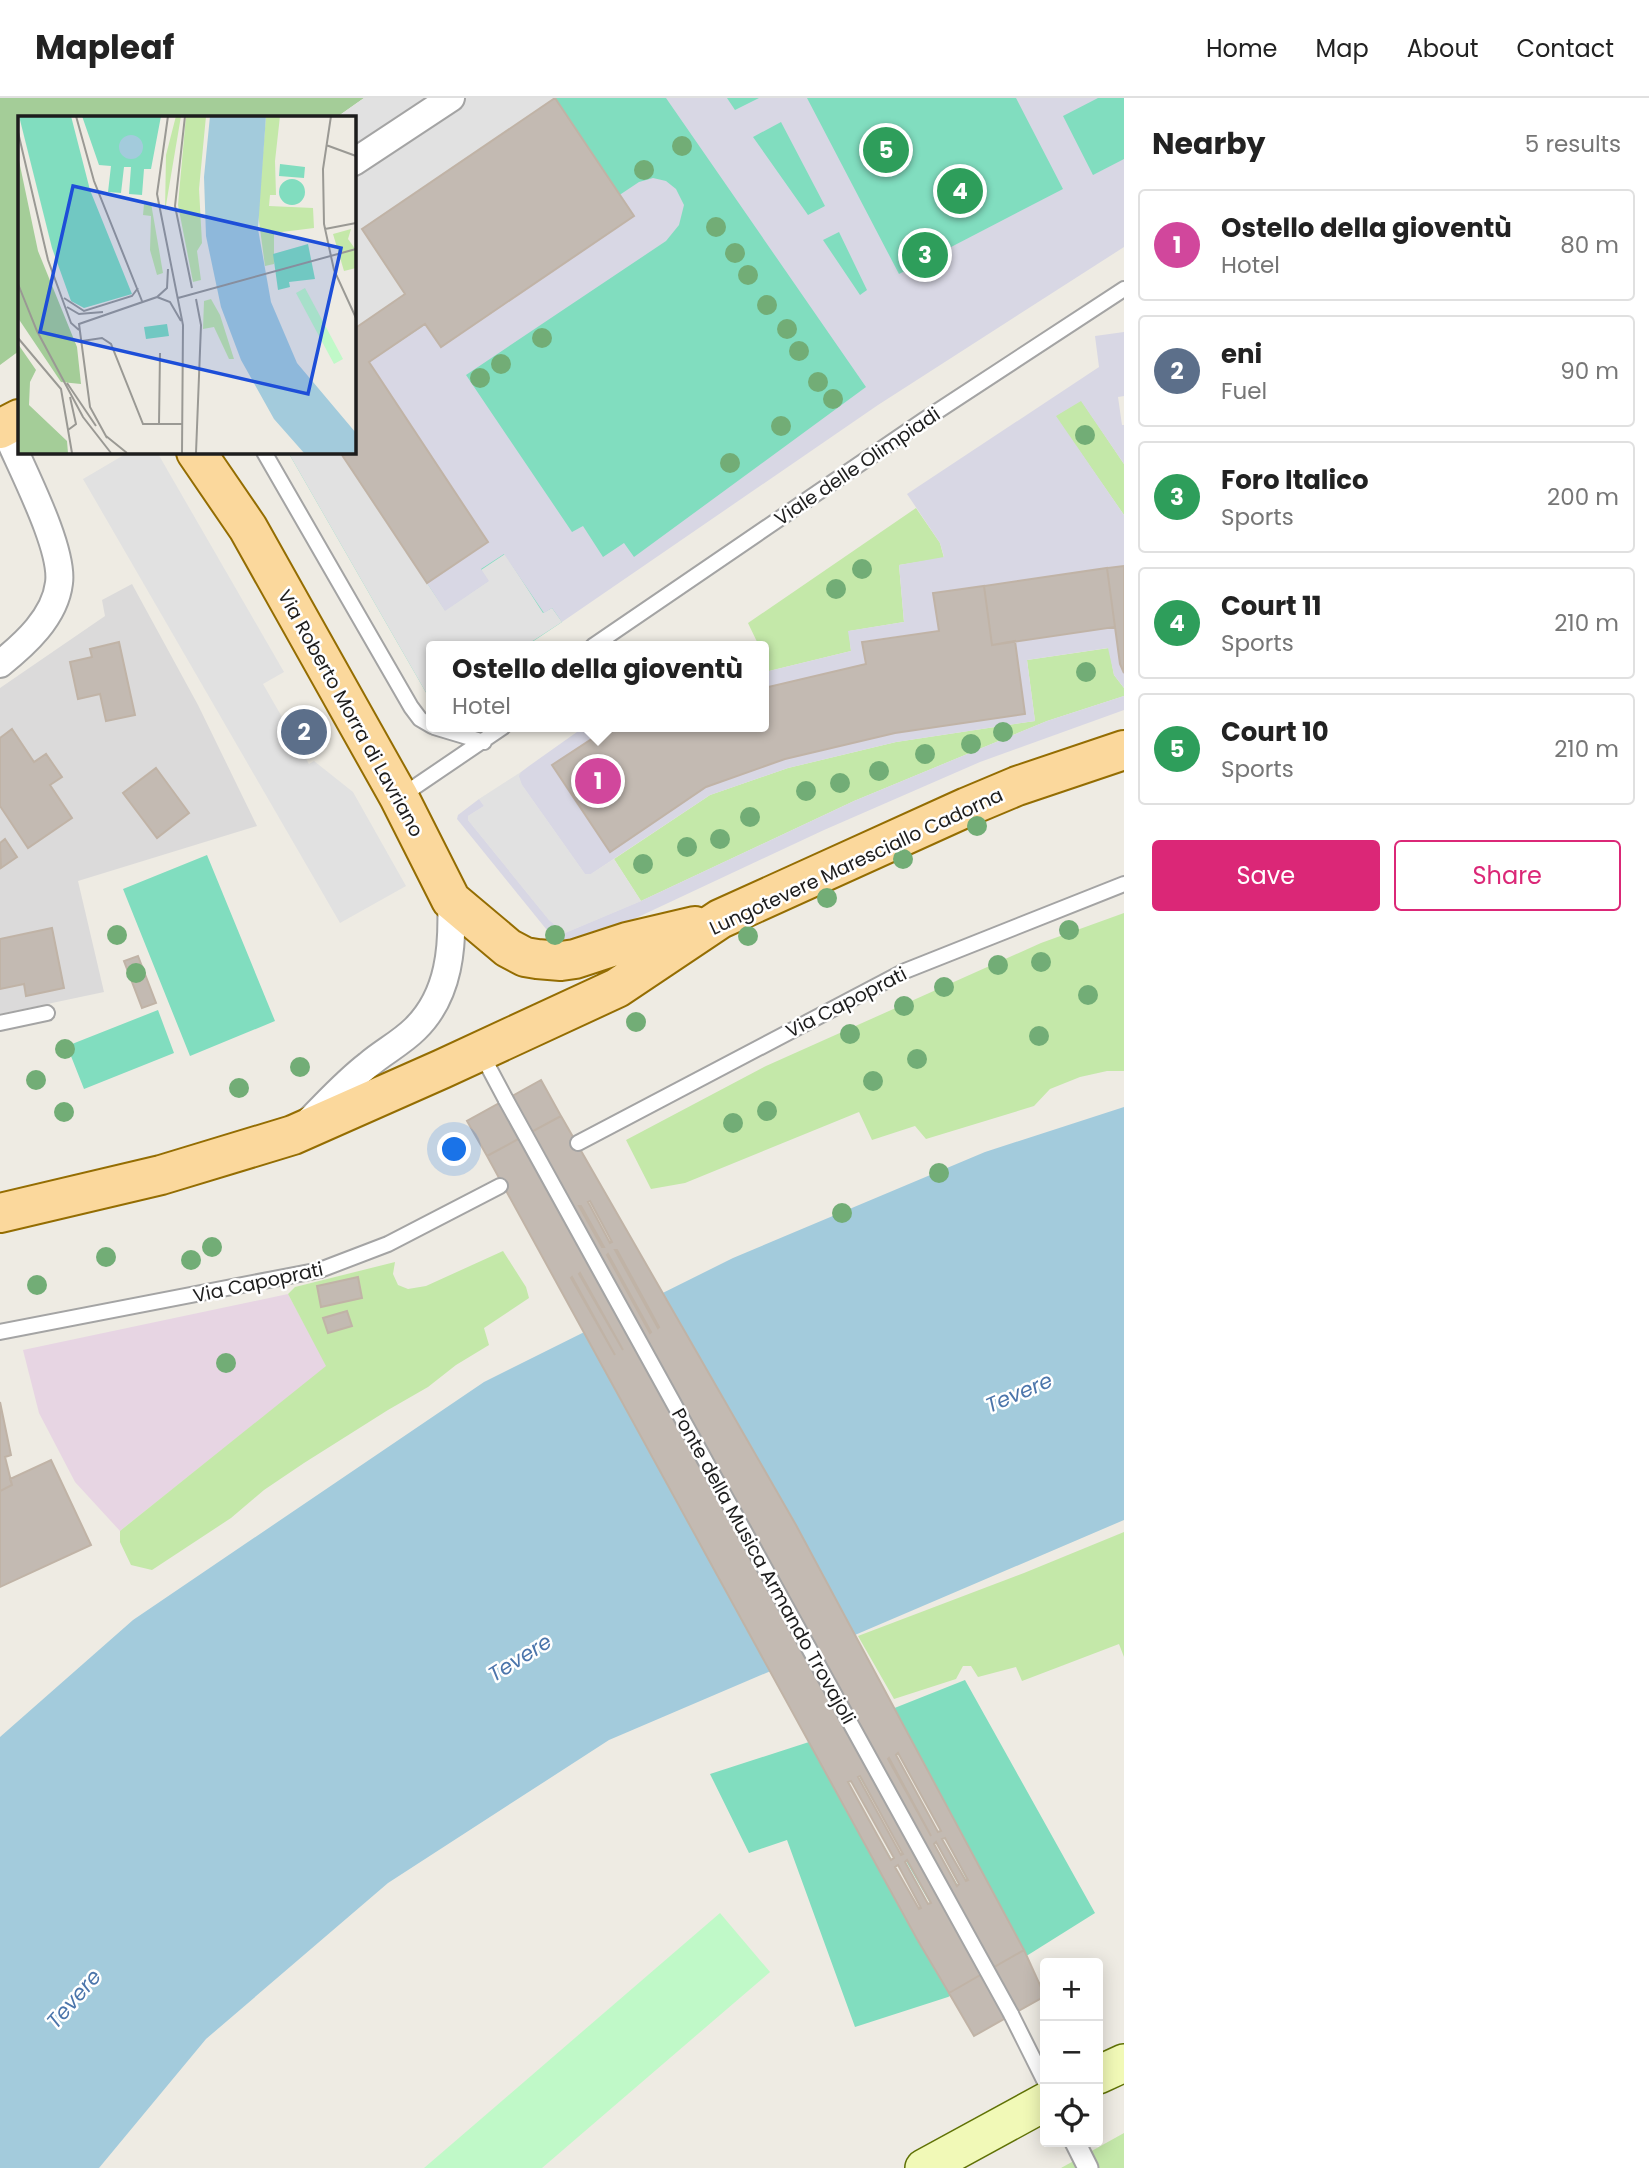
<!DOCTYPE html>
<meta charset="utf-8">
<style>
:root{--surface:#fff;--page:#f2f2f2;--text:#222;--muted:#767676;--line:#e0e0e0;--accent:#db2777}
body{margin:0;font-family:Poppins,sans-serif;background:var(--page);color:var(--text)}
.controls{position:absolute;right:21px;bottom:21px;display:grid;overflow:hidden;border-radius:7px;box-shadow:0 4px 18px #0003}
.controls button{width:63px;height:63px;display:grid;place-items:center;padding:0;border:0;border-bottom:2px solid var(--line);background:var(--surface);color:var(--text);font:35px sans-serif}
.you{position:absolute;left:455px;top:1052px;width:24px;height:24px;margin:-18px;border:5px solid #fff;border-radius:50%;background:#1a73e8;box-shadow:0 0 0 10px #1a73e833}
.badge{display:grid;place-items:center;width:46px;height:46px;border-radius:50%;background:var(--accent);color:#fff;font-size:23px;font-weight:700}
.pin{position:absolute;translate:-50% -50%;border:4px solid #fff;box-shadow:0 2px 7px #0006}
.popup{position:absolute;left:426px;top:543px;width:343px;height:91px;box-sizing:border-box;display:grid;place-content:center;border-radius:7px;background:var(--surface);filter:drop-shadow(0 2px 5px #0005);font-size:23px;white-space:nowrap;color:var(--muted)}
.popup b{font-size:26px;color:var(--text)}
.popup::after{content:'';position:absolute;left:50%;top:100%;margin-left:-14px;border:14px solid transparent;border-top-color:var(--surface)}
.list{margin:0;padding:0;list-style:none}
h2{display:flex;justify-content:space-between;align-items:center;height:91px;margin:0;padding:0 28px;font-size:30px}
h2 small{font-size:23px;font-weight:400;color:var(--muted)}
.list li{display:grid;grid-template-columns:46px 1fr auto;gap:21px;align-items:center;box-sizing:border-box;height:112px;margin:0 14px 14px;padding:0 14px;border:2px solid var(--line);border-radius:7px}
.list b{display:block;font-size:26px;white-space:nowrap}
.list p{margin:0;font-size:23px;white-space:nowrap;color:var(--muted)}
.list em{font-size:23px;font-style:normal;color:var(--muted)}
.actions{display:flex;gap:14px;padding:21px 28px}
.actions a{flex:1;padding:16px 0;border:2px solid var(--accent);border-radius:7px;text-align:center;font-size:24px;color:var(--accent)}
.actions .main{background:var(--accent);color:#fff}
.icon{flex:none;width:38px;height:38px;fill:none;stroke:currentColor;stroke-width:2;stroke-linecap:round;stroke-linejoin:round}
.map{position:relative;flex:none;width:1124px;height:2070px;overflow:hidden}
header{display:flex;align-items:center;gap:42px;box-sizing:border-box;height:98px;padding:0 35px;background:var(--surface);border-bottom:2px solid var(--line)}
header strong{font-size:33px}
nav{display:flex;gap:38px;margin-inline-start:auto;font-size:24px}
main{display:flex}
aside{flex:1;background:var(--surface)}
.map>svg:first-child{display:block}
</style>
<header>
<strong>Mapleaf</strong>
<nav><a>Home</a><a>Map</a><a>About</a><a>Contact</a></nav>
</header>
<main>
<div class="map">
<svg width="1124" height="2070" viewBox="0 0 1124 2070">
<rect width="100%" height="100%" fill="#eeebe3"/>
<path fill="#dbdada" d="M132 486 198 607 257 728 78 783 104 894 0 916V590L105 518 102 502Z"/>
<path fill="#e7d5e3" d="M288 1196 327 1268 120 1433 75 1384 39 1315 23 1252Z"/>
<path fill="#c4e8a9" d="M1081 302 1124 366V417L1055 318Z
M916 410 940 445 944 460 899 467 904 524 849 533 851 553 769 573 764 562V548H759L748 525Z
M1109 550 1114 577 1124 590V598L1047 623 854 703 641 803 614 761 710 697 788 670 896 644 1035 623 1027 562Z
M1124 815V973H1107L1080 979 1050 991 1034 1008 926 1041 915 1028 872 1042 859 1014 685 1085 651 1091 626 1042 766 968 1041 845Z
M503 1153 526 1189 529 1200 484 1230 489 1247 456 1267 428 1289 388 1312 304 1365 264 1392 231 1420 152 1472 131 1467 120 1444V1433L326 1268 288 1196 295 1189 395 1164 393 1176 398 1187 408 1191 426 1188Z
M1124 1434V1559L1119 1546 1022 1583 1016 1569 978 1579 971 1568H963L956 1581 894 1601 858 1538 1024 1475Z
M1124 2035V2070H1061Z"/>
<path fill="#a4cd98" d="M0 0H364L337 19H19V253L0 267Z"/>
<path fill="#c0f9c8" d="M720 1815 770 1874 542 2070H424Z"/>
<path fill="#81ddbf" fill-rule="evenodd" d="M555 0H1124V127L558 517 562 524 526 548H432V605L288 354H354V120L362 131Z
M207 757 275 923 190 958 123 791Z
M158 912 174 955 84 991 67 948Z
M965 1582 1095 1815 1028 1857 948 1899 855 1929 787 1742 749 1755 710 1676 809 1644ZM899 1656 941 1732 931 1738 888 1662ZM859 1678 903 1755 892 1762 848 1685ZM945 1740 967 1782 958 1788 934 1746ZM906 1763 930 1805 919 1811 895 1769Z"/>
<path fill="#e1e1e1" d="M364 0H555L362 131 405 196 354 231V19H337Z
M129 354H157L284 574 263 586 309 666 314 663 353 694 406 788 340 825 83 381Z
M288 354H340L445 512 488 483 481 472 505 456 543 515 552 510 562 524 525 548H432V605Z
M521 674 522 687 585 776H591L614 761 641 803 565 835 549 822 468 722V718L484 708 479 701Z"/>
<path fill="#d8d7e4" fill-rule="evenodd" d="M666 0H727L735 12 759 0H807L899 176 1063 91 1016 0H1098L1063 18 1093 77 1124 61V149L878 307 562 524 552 510 544 515 504 456 481 471 489 483 445 513 427 485 488 444 369 264 639 84 653 80 666 83 676 91 684 107 679 127 666 143 466 277 572 434 583 428 603 459 624 445 634 459 866 289ZM781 24 825 108 808 117 753 39ZM839 134 867 192 860 197 823 142Z
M1124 234V298L1118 299 1122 327H1124V366L1081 303 1056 318 1124 417V468L934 495 939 533 863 543 866 566 764 590V562L769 573 851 553 848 533 904 524 899 467 944 459 940 445 907 396 1099 269 1095 238Z
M1115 529 1120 566 1124 575V590L1114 577 1108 550 1027 562 1035 623 896 644 788 670 710 697 591 776H585L522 687 519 678 521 674 529 668 584 629H610L552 668 610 753 706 689 785 661 895 635 1025 616 1015 543Z
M1124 598V612L980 664 824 732 619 828 559 847 457 721 458 717 479 701 484 708 468 718V722L549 822 565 835 641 803 854 703 1047 623Z"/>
<path fill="#a3cbdc" d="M1124 1009V1422L609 1642 388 1785 206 1941 99 2070H0V1639L133 1522 484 1284 733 1160 985 1054Z"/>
<path fill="#c3bab2" stroke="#c0b3a6" stroke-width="2" fill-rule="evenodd" d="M555 0 634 118 441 249 425 226 369 264 488 444 427 485 340 354H354V231L405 196 362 131Z
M1124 468V575L1120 566 1107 470Z
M1107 470 1115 529 992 547 984 488Z
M984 488 992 547 1015 543 1025 616 895 635 785 661 706 689 610 754 552 667 610 629H764V590L866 566 862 544 939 533 933 495Z
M119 544 135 617 106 623 100 596 78 601 70 564 92 559 90 551Z
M12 631 34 664 46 656 62 679 50 687 72 720 28 750 0 708V640Z
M156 670 189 715 157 740 123 695Z
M5 741 17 759 1 770 0 745Z
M52 830 64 890 26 898 24 886 0 891V841Z
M138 858 156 905 142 910 124 863Z
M541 982 561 1018 487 1058 467 1023Z
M561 1018 796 1427 1024 1852 949 1895 917 1841 487 1058ZM590 1103 612 1144 610 1145 588 1104ZM579 1108H581L604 1149H602ZM615 1152H617L659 1229 658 1230ZM608 1156 651 1234 650 1235 607 1157ZM580 1175 623 1252 579 1176ZM572 1179 615 1257 571 1180ZM898 1655 941 1733 938 1734 896 1657ZM889 1660 931 1738 888 1661ZM860 1678 903 1756 901 1757 858 1679ZM851 1683 894 1760 891 1762 848 1684ZM945 1740 968 1782 966 1783 942 1741ZM936 1744 959 1786 957 1788 934 1746ZM907 1762 931 1805 928 1806 905 1764ZM898 1767 921 1810 919 1811 895 1769Z
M358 1179 362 1200 321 1209 317 1188Z
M347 1213 352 1228 328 1235 323 1220Z
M0 1304 11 1357 5 1359 12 1387 0 1393Z
M51 1362 91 1447 0 1489V1393L12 1387 10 1381Z
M1024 1852 1045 1898 974 1938 949 1895Z"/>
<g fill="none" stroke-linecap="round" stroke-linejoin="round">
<defs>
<path id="service" d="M264 354 411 609 420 621 432 628
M593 548 924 322 1124 191
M434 629 484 644
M400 699 503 629
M0 925 47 915
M481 955 506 1002
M578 1045 905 873 1124 786
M0 1234 320 1172 388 1146 500 1088
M1011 1916 1045 1984"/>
<path id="pedestrian" d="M1075 2044 1088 2070"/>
<path id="minor" d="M354 64 451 0
M0 566C25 546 55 519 59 485 64 449 19 366 4 329
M310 1022C329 1003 347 983 368 967 383 954 401 945 415 931 450 897 453 848 451 802"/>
<path id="secondary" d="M1098 1977 1124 1965
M924 2070 1045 2004"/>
<path id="primary" d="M0 331 19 321
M196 354 248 430 399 699 451 802 508 850 525 859 537 861 561 863 575 861 627 844 695 828
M0 1115 161 1077 293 1037 442 971 617 890 720 821 967 709 1017 688 1124 652"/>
</defs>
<use href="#service" stroke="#a4a4a4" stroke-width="18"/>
<use href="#pedestrian" stroke="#a4a4a4" stroke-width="23"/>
<use href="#minor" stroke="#a4a4a4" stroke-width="30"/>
<use href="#secondary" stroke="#607206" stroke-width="40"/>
<use href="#primary" stroke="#946d02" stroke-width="42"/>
<use href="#service" stroke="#fff" stroke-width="14"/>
<use href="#pedestrian" stroke="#fff" stroke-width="19"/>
<use href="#minor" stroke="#fff" stroke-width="26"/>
<use href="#secondary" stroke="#f1f9b7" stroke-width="37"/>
<use href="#primary" stroke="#fbd89c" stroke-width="38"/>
<defs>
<path id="service-bridge" d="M506 1002 1011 1916"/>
</defs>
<use href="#service-bridge" stroke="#a4a4a4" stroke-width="18" stroke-linecap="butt"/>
<use href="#service-bridge" stroke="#fff" stroke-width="14"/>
</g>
<g fill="#72ad76">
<circle cx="682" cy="48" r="10"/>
<circle cx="644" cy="72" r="10"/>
<circle cx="716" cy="129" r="10"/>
<circle cx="735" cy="155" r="10"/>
<circle cx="748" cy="177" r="10"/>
<circle cx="767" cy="207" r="10"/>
<circle cx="787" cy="231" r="10"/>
<circle cx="542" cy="240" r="10"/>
<circle cx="799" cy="253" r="10"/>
<circle cx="501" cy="266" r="10"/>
<circle cx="480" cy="280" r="10"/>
<circle cx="818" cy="284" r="10"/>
<circle cx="833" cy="301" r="10"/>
<circle cx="781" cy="328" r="10"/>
<circle cx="1085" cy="337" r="10"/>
<circle cx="730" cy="365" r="10"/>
<circle cx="862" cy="471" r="10"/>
<circle cx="836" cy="491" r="10"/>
<circle cx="1086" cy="574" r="10"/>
<circle cx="1003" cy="634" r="10"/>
<circle cx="971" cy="646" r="10"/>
<circle cx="925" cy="656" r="10"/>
<circle cx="879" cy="673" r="10"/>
<circle cx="840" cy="685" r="10"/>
<circle cx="806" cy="693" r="10"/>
<circle cx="750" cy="719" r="10"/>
<circle cx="977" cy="728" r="10"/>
<circle cx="720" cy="741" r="10"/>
<circle cx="687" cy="749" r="10"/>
<circle cx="903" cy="761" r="10"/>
<circle cx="643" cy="766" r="10"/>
<circle cx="827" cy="800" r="10"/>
<circle cx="1069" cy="832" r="10"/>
<circle cx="117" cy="837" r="10"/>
<circle cx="555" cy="837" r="10"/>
<circle cx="748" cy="838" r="10"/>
<circle cx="1041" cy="864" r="10"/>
<circle cx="998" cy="867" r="10"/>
<circle cx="136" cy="875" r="10"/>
<circle cx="944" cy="889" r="10"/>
<circle cx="1088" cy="897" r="10"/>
<circle cx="904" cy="908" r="10"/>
<circle cx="636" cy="924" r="10"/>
<circle cx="850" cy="936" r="10"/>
<circle cx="1039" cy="938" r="10"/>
<circle cx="65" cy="951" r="10"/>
<circle cx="917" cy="961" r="10"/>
<circle cx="300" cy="969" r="10"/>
<circle cx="36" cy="982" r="10"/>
<circle cx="873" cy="983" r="10"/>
<circle cx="239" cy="990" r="10"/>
<circle cx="767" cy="1013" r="10"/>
<circle cx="64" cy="1014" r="10"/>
<circle cx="733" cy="1025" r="10"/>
<circle cx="939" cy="1075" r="10"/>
<circle cx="842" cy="1115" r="10"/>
<circle cx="212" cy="1149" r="10"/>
<circle cx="106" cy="1159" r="10"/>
<circle cx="191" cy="1162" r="10"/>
<circle cx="37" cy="1187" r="10"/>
<circle cx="226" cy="1265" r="10"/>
</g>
<g text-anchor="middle" stroke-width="5" stroke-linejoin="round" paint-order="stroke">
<g font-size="19" fill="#1d1d1d" stroke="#fff">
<text transform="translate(857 368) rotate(-34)" y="7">Viale delle Olimpiadi</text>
<text transform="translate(351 615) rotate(61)" y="7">Via Roberto Morra di Lavriano</text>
<text transform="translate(856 763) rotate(-25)" y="7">Lungotevere Maresciallo Cadorna</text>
<text transform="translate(846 904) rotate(-27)" y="7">Via Capoprati</text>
<text transform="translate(258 1184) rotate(-12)" y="7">Via Capoprati</text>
<text transform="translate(764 1468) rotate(61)" y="7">Ponte della Musica Armando Trovajoli</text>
</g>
<g font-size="21" font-style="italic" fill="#4b75ab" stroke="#fff">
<text transform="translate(1019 1295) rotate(-23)" y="7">Tevere</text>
<text transform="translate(520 1560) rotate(-32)" y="7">Tevere</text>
<text transform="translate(74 1901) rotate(-49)" y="7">Tevere</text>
</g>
</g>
<g transform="translate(18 18)">
<rect width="338" height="338" fill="#eeebe3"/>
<path d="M158 0H163L147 95 148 39ZM168 0H188L181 73 184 127 179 135 183 164 175 166 160 89ZM248 0H262L257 45 258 79H252L251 90 295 92 296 112 256 117V148L247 150 240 98ZM133 87 145 157 139 159 132 134 133 100 125 99 126 88ZM333 113 330 123 338 134V152L326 155 315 118ZM193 183 202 199 216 243H211L196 211 185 213 186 185Z" fill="#c4e8a9"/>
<path d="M0 40 20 135 59 231 63 268 43 266 0 202ZM0 228 18 254 12 266 11 289 49 325 50 337H0Z" fill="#a4cd98"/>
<path d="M287 172 325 243 316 248 278 177Z" fill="#c0f9c8"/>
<path d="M1 0H53L72 74 114 178 66 192 53 185 34 132ZM64 0H143L133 53H126L124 79 111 78 113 51H106L103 77 90 76 93 50 81 49ZM262 48 287 51 286 62 261 60ZM261 76a13 13 0 1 1 26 0a13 13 0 1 1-26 0ZM290 128 297 163 271 166 272 171 260 174 255 138ZM149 208 151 220 128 223 126 211Z" fill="#81ddbf"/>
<path d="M192 0H248L240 113 253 186 279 247 338 317V337H286L256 303 223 244 203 191 188 120 186 61ZM101 31a12 12 0 1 1 24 0a12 12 0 1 1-24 0Z" fill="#a3cbdc"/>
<path fill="none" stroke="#9a9994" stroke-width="2" d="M58 0 76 65 124 185M150 0 139 78 165 209 164 337M167 0 157 90 174 172M313 0 305 53 306 108 316 154 338 202M0 16 30 144 53 207 61 214M308 29 338 40M307 113 338 107M0 168 19 215 65 301 93 337M139 181 152 186 163 205M46 182 66 195 114 180 120 172M160 182 338 133M178 183 183 209 178 337M49 191 61 198 85 196M0 222 43 273 54 337M64 225 84 222 93 228 125 308H165M49 267 78 310M141 308 142 237M50 314 58 308 52 281M88 320 109 337M89 322 72 291 61 208 139 181 149 172 150 153"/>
<path fill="#1d4ed8" fill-opacity="0.15" stroke="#1d4ed8" stroke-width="3.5" d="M55 70 323 132 290 278 22 216Z"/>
<rect width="338" height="338" fill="none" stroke="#1d1d1d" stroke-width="3.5"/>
</g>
</svg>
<div class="controls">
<button>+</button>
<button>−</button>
<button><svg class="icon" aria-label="locate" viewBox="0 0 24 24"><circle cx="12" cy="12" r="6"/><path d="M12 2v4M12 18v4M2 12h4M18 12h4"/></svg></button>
</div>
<div class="you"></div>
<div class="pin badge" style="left:598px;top:683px;background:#d1479c">1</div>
<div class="popup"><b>Ostello della gioventù</b>Hotel</div>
<div class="pin badge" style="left:304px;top:634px;background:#5c6f8a">2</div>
<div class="pin badge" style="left:925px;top:157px;background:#2e9e5b">3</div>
<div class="pin badge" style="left:960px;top:93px;background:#2e9e5b">4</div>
<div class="pin badge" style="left:886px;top:52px;background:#2e9e5b">5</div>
</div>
<aside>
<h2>Nearby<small>5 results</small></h2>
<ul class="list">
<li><span class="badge" style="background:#d1479c">1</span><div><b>Ostello della gioventù</b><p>Hotel</p></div><em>80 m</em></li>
<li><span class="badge" style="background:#5c6f8a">2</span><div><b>eni</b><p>Fuel</p></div><em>90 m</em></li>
<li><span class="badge" style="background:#2e9e5b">3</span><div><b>Foro Italico</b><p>Sports</p></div><em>200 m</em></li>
<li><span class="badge" style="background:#2e9e5b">4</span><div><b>Court 11</b><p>Sports</p></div><em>210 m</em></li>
<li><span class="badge" style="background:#2e9e5b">5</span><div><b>Court 10</b><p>Sports</p></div><em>210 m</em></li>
</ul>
<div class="actions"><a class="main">Save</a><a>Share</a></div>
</aside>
</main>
